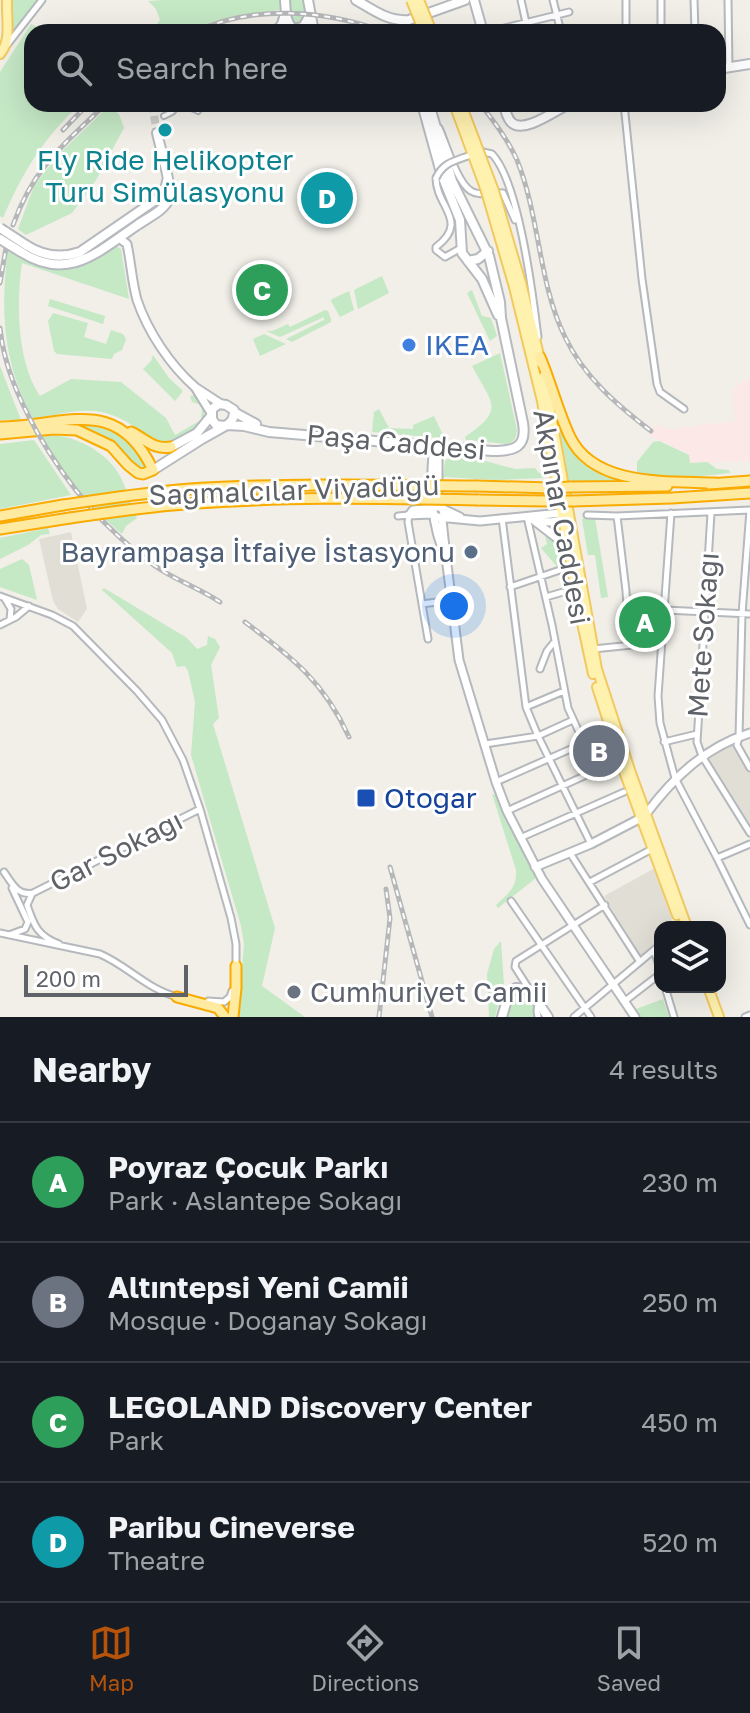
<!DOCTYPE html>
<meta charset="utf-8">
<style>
:root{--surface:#171b24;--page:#20242c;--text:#f1f3f6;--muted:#9ea1a6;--line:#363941;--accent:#b45309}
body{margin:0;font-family:"Golos Text",sans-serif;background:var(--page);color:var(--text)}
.controls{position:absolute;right:24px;bottom:24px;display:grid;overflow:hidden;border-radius:16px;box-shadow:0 8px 32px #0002}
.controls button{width:72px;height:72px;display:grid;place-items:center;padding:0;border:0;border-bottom:2px solid var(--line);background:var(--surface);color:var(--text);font:40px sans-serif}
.scale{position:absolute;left:24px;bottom:20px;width:164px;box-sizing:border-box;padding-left:8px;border:4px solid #5f6368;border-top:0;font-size:22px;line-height:28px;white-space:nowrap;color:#5f6368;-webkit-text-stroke:6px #fff;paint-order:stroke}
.you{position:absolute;left:454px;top:606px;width:28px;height:28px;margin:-20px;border:6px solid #fff;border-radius:50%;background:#1a73e8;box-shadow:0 0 0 12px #1a73e833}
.badge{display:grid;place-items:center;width:52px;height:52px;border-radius:50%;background:var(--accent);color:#fff;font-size:26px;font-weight:700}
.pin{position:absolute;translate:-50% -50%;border:4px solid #fff;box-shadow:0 2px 8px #0006}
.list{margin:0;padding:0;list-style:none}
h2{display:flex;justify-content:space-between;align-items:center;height:104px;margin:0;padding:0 32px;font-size:34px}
h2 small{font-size:26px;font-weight:400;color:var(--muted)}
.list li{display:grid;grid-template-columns:52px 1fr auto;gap:24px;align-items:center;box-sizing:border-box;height:120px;padding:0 32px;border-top:2px solid var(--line)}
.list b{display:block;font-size:30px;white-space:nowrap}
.list p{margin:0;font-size:26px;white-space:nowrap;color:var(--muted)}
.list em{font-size:26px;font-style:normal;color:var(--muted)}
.icon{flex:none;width:44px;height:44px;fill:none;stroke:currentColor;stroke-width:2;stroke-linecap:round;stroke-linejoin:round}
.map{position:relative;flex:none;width:750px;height:1017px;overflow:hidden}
.search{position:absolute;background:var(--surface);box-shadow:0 8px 32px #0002;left:24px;right:24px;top:24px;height:88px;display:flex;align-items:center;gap:20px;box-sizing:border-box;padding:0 28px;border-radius:24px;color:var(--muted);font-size:30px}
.sheet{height:584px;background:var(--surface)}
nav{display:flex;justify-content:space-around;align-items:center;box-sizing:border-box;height:112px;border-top:2px solid var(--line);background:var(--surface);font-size:22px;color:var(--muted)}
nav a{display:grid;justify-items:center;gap:4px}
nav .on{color:var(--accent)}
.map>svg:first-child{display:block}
</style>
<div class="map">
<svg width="750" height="1017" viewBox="0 0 750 1017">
<rect width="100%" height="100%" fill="#f1efe8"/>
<path fill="#e1ded6" d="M71 532 87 609 78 622 58 609 53 601 39 539Z
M733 744 750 773V826L707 759Z
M655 868 674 926 660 927V939L641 956 604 896Z"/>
<path fill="#fce8e6" d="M750 379V461L690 463 689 454 648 435 653 425 656 427 659 424 669 429 735 421 732 394 734 388 739 383Z"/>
<path fill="#c5e8c5" d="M12 0H40L17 30H14L11 24Z
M164 0H279L280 10 235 16 188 32H147L153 29 160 20 156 9 148 1Z
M290 0H304L305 20 299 25 293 23 291 20Z
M31 24 47 32H32V104H80C43 139 23 171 3 218L0 216V72Z
M111 104H122L116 112 119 114 124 128 96 180 72 213 26 235 18 229 34 186 58 155Z
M115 245 121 249 129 299 22 263C16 303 17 362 40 396L71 379 121 382 166 418 175 435 201 420 202 408 199 404 192 402 190 396 196 395C199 400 204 406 204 412 206 431 172 447 156 442 148 440 143 433 136 428 126 420 114 415 102 412 79 408 55 415 33 419 3 362 0 312 8 249 55 279 70 273 115 245Z
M382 276 389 293 358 309 354 290Z
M472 290 482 316 491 318 497 336 490 341 467 293Z
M349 291 354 310 340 317 331 301 332 299Z
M50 299 105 316 103 324 48 306Z
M325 310 328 311 331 319V322L292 342 286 339 324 320V317L280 337 266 331H272L288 324 290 327Z
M53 313 88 323 84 337 106 344 111 330 123 334 126 339 122 350 114 354 112 359 57 354 54 351 48 321Z
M264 334 286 344 260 356 253 339Z
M500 353 517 430C516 438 515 442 507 444L466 440 465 437C506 409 492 404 472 366Z
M153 355 169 378 183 391 175 401 143 369 151 361Z
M0 366 21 420H0Z
M379 409 389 428 413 429V425L434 416 443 435 439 438 372 432 374 412Z
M70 424C106 427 134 431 147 469 131 469 128 456 117 446 100 432 87 432 70 424Z
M556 425H560C566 439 574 459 588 467 597 473 609 475 619 478L618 481H566Z
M49 435C75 435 107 452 120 476 127 489 131 504 137 518L126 526 122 534C88 506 64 474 42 437Z
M34 440 71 495 0 509V444Z
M659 441 689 455 690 463 707 462 717 469 729 470 730 473 693 477 640 475 637 473V462L653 442Z
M456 453 515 469 535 468 539 473 544 474V478L497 480 443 477 445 461Z
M589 516 595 518 608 597 601 598 595 555H588L582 519Z
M48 528 50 534 41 535 28 545 0 559V538Z
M545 536 561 547 567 564 558 568 541 548 547 544Z
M22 559 29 565 37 600 0 587V569Z
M104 588 187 638 197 649 207 645 208 636 215 639 220 647 211 665 219 718 213 724 275 928 262 986 305 1017H238L244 944 241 926 191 755 195 702 188 671 185 666 177 667 172 653 102 590Z
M629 594 661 598 658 640 630 639Z
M492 794 496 795 536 878 498 908 496 905C508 893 517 889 516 870Z
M501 941 504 984 495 1017H489L487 974 494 949Z
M522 994C535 998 533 1006 536 1017H506L510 996Z
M663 999 669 1017H640L636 1009Z"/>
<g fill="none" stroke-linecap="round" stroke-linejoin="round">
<path stroke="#ccccc8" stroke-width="8" stroke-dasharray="8 4" stroke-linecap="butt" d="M152 104 157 133"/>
<defs>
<path id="pedestrian" d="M183 104 198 111
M164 116 172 112 179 104"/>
<path id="minor" d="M521 0 528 32
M553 0 561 32
M626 0V32
M661 0V32
M694 0 695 32
M728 0 729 67
M488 32 569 12
M7 45 42 0
M624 104 642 279 657 384 660 392 684 409
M439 128C446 143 457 183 471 191 480 197 493 191 503 193L515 220
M477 154 483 152 492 154C519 182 533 296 538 337
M436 178C436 207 470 221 436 247V250L445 257 461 248
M671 513 658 696 660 723 675 778 717 858 750 925
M711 513 697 742 702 756 750 833
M587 515 617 516 750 510 742 614 739 737 737 745 750 768
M398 516 409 515 408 522 428 639
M617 516 626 591 629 644
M527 517 552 625 568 708 584 743
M502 518 526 707 538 736 591 844
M510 587 560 570
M0 596 52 615 73 626 137 691 162 720 183 760 200 809 231 918 236 944V965
M546 597 563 592
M5 599 11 609 10 619
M422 604 451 600
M664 610 750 614
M0 625 16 617 29 606
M593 649 662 642
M540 669 547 651 555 641
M526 707 564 691
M664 742 697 734
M485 744 538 736 573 720
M496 782 600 736
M507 811 613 763
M520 838 624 792
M570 853 640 962
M717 858 750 844
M4 872C12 883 17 896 33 893L200 809
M590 882 652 849
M32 894 27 905C34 926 38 936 59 944
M511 901 591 1017
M0 933 100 954C128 966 148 990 178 997
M9 935 25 929 28 922 12 888
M654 950 660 969
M665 987 674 1017
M529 989 515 967 516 961 605 905
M208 1001 224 1002 230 997 232 991
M625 1001 660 974
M538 1003 537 1011 538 1017
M574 1017 660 945
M745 1017 750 1015"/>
<path id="tertiary" d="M119 238 127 244C131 263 132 282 137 300 148 332 170 365 195 387
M211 413 195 387 221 404
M434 445C430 480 430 525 446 557L442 520 444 513 438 496V446
M410 514 413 510 433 508 437 506 460 517
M409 515 430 514 438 517 480 521 561 513
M532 519 567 546
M536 521 552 522 563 520
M446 557 459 660 496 782 507 811 542 879 635 1017
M646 814C673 778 705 747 750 733
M535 867 591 844 641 818"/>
<path id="secondary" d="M285 0C286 11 285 21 293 29L303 27 310 15
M308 0 314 32
M356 0C373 10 389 22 409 20L465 0
M474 0 483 32
M276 32 282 24 285 14
M718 69 750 64
M422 104 441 173 460 220 462 253 482 279 498 315
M504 104C505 110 507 117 511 122 523 135 556 110 569 104
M26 245C43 256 60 259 80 252L160 197 165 190 167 181
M21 252C68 282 98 252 136 226 147 218 164 211 169 199 173 189 160 147 157 133
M468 261 478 259 488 251
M234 412 256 424
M227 425 244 426 269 432 492 451C514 451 527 448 523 423L501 318 500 302 489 256 452 181 429 104
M171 447 197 433 211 416
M153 470 202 439 227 425C233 421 234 417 234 410L226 405 219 404 212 409V419L216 425 225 426
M502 1017 509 993 516 988 529 989 548 1017"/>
<path id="primary" d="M0 54C12 40 6 18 7 0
M521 283 541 363
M514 287 542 401 579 609 593 674
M544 376 597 669 631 773 687 927
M597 687 625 774 677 915
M708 987 719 1017"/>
<path id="trunk" d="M540 357C551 383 558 412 570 437 594 487 668 481 715 483
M0 427C66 426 117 394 153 470L143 474 138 473 128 465 111 446 77 430 54 429 0 434
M131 432C146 439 153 450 171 447
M709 484 750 481
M477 486 551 488
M570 487 667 486
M478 500 552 501
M573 501 672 498 750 493
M0 516 63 505
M0 529 70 518
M177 997 218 1008 225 1017
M233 1017 236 988V966"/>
</defs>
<use href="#pedestrian" stroke="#b5b8bc" stroke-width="8"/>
<use href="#minor" stroke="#b5b8bc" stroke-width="9"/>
<use href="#tertiary" stroke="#b5b8bc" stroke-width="11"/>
<use href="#secondary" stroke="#b6babf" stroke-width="12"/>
<use href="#primary" stroke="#f2c960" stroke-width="12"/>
<use href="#trunk" stroke="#f9ab00" stroke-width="13"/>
<use href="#pedestrian" stroke="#fff" stroke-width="4"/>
<use href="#minor" stroke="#fff" stroke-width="5"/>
<use href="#tertiary" stroke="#fff" stroke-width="7"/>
<use href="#secondary" stroke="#fff" stroke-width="8"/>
<use href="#primary" stroke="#fff2af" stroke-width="8"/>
<use href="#trunk" stroke="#feeaa1" stroke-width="9"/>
<defs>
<path id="rail" d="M195 32C254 4 325 10 385 32
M480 104C494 121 508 140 517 160 540 217 538 282 565 337 584 377 617 405 651 431
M63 130 88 104
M13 225C34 167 63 145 106 104
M0 283 6 248
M0 328C4 366 19 399 37 432 68 486 104 529 155 566 175 580 199 588 220 602
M245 622C292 657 324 682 349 737
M390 867 432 1017
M379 1017 390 918 386 889"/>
</defs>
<use href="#rail" stroke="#b6b7b8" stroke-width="5"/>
<use href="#rail" stroke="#fff" stroke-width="2" stroke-dasharray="6" stroke-linecap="butt"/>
<defs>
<path id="minor-bridge" d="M436 178C443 163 454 161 468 156"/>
<path id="secondary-bridge" d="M0 228 26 245
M0 239 21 252"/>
<path id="primary-bridge" d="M411 0 424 32
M419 0 432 32
M454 104 485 188 514 287
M461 104 494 191 521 283"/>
<path id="trunk-bridge" d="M551 488 570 487
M552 501H573
M63 505C105 499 148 492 190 489 286 483 382 485 477 486
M70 518C104 513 138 508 173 505 274 496 376 498 478 500"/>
</defs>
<use href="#minor-bridge" stroke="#b5b8bc" stroke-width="9" stroke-linecap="butt"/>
<use href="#secondary-bridge" stroke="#b6babf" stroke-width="12" stroke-linecap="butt"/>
<use href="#primary-bridge" stroke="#f2c960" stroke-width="12" stroke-linecap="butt"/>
<use href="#trunk-bridge" stroke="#f9ab00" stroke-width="13" stroke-linecap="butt"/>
<use href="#minor-bridge" stroke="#fff" stroke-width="5"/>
<use href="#secondary-bridge" stroke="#fff" stroke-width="8"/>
<use href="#primary-bridge" stroke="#fff2af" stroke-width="8"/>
<use href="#trunk-bridge" stroke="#feeaa1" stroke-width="9"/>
</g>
<circle fill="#0f9aa8" stroke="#fff" stroke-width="3" cx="165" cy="130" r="8"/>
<circle fill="#3f7fe0" stroke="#fff" stroke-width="3" cx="409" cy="345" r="8"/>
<circle fill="#5c6f8a" stroke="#fff" stroke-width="3" cx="471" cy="552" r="8"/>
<rect fill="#1a4fb4" stroke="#fff" stroke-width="3" x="356" y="788" width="20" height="20" rx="4"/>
<circle fill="#6b7280" stroke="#fff" stroke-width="3" cx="294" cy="992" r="8"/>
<g text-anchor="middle" stroke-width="6" stroke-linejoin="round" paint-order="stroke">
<g font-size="28" fill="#0d838f" stroke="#fff">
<text x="165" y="170">Fly Ride Helikopter<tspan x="165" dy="32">Turu Simülasyonu</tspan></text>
</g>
<g font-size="28" fill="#366cbe" stroke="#fff" text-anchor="start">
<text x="425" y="355">IKEA</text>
</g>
<g font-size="28" fill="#5f6368" stroke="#fff">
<text transform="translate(396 442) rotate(5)" y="10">Paşa Caddesi</text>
<text transform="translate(294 490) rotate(-2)" y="10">Sağmalcılar Viyadüğü</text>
<text transform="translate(562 517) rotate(80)" y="10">Akpınar Caddesi</text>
<text transform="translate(703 635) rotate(-86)" y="10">Mete Sokağı</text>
<text transform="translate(116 851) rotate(-27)" y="10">Gar Sokağı</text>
</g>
<g font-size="28" fill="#4e5e75" stroke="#fff" text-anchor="end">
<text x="455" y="562">Bayrampaşa İtfaiye İstasyonu</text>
</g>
<g font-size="28" fill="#164399" stroke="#fff" text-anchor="start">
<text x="384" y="808">Otogar</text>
</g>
<g font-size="28" fill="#5b616d" stroke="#fff" text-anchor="start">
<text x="310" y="1002">Cumhuriyet Camii</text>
</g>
</g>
</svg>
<div class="controls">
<button><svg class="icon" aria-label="layers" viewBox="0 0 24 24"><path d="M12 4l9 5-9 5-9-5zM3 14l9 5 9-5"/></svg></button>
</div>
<div class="scale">200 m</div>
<div class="you"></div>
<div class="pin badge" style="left:645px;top:622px;background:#2e9e5b">A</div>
<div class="pin badge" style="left:599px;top:751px;background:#6b7280">B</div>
<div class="pin badge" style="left:262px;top:290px;background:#2e9e5b">C</div>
<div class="pin badge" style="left:327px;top:198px;background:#0f9aa8">D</div>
<div class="search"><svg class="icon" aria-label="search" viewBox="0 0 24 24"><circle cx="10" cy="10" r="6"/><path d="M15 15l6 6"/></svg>Search here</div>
</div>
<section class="sheet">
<h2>Nearby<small>4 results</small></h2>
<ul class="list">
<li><span class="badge" style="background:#2e9e5b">A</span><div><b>Poyraz Çocuk Parkı</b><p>Park · Aslantepe Sokağı</p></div><em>230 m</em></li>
<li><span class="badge" style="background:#6b7280">B</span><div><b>Altıntepsi Yeni Camii</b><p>Mosque · Doğanay Sokağı</p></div><em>250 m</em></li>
<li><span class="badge" style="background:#2e9e5b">C</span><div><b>LEGOLAND Discovery Center</b><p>Park</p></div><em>450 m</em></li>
<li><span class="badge" style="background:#0f9aa8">D</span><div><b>Paribu Cineverse</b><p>Theatre</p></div><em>520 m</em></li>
</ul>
</section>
<nav>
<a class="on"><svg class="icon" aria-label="map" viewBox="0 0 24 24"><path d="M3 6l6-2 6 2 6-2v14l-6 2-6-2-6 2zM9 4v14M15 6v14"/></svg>Map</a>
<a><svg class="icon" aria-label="directions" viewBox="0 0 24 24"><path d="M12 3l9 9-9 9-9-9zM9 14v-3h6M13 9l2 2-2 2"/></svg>Directions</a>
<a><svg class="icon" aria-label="saved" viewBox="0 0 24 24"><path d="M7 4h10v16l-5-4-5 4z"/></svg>Saved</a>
</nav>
